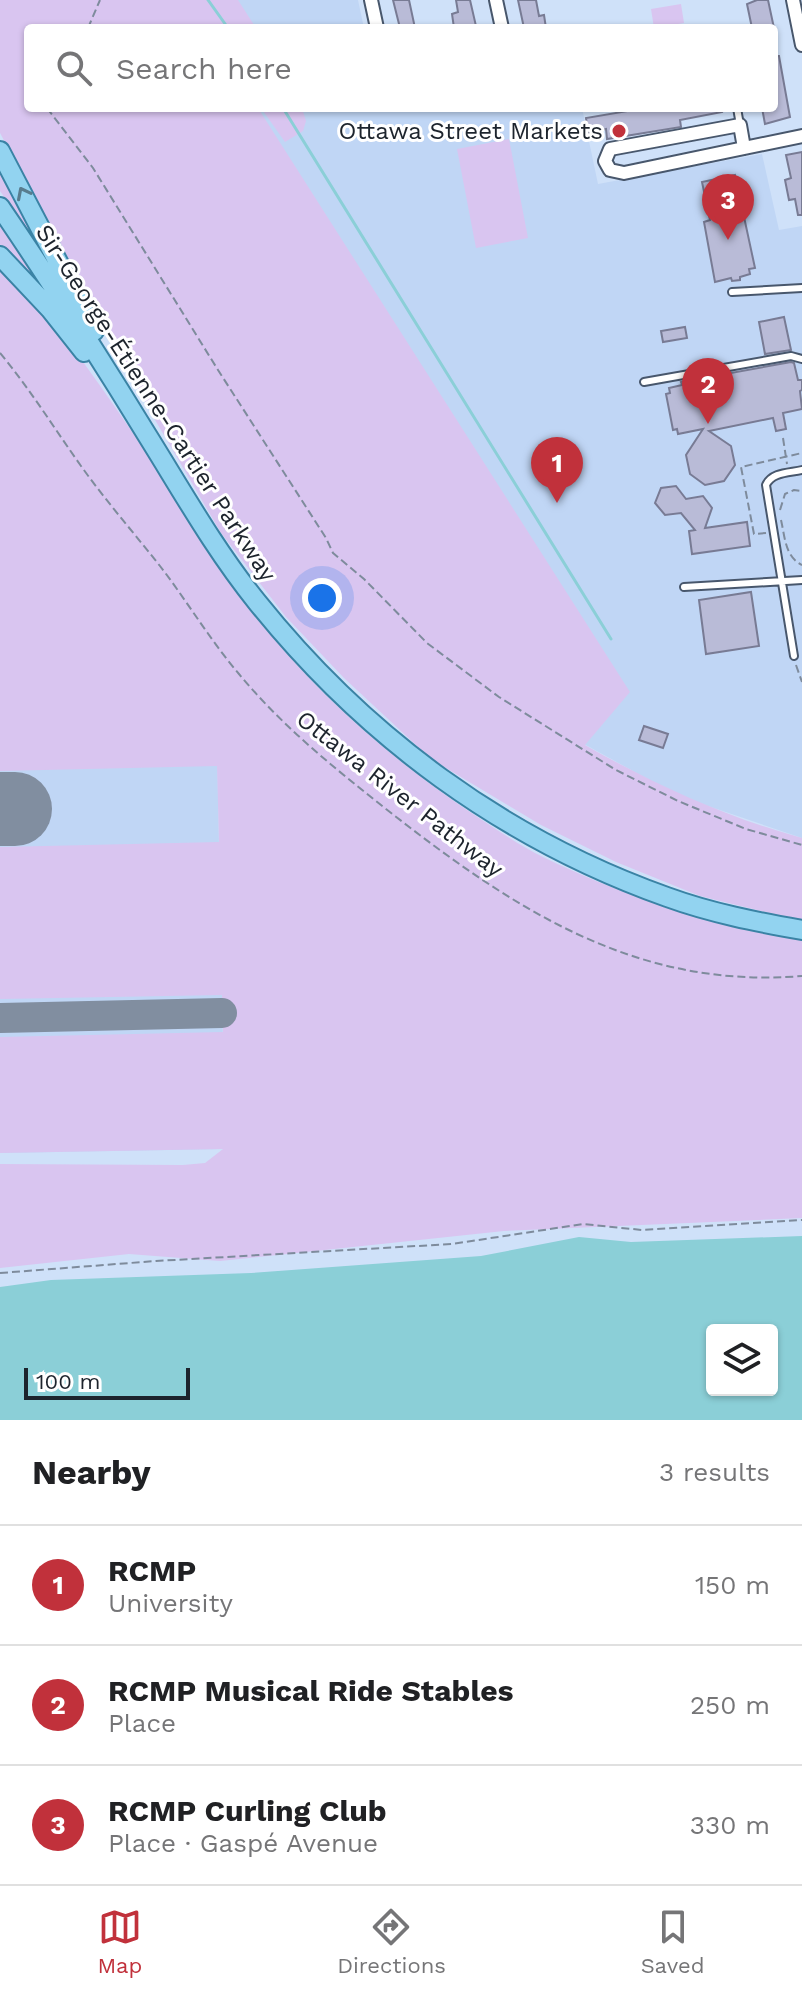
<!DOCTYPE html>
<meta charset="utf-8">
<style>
:root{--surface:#fff;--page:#f6f6f6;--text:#202124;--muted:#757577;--line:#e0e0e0;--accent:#c1313b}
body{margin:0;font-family:"Work Sans",sans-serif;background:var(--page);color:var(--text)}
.controls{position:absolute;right:24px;bottom:24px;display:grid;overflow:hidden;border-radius:8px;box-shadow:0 2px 6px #0004}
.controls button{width:72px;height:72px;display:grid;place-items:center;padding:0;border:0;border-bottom:2px solid var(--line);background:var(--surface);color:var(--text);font:40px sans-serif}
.scale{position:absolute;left:24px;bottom:20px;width:166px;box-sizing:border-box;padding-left:8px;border:4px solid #1d242d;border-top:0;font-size:22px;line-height:28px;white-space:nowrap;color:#1d242d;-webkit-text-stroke:6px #fff;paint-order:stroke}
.you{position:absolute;left:322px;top:598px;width:28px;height:28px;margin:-20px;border:6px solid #fff;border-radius:50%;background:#1a73e8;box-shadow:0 0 0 12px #1a73e833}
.badge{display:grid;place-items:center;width:52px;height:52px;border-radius:50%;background:var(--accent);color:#fff;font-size:26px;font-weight:700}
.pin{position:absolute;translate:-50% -66px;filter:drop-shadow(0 2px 4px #0008)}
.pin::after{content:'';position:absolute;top:42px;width:28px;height:24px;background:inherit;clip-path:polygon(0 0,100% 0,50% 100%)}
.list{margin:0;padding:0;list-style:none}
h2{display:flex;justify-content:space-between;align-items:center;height:104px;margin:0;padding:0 32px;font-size:34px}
h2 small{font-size:26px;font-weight:400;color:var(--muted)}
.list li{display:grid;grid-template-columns:52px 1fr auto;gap:24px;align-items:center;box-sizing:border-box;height:120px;padding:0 32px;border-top:2px solid var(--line)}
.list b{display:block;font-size:30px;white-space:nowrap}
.list p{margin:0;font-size:26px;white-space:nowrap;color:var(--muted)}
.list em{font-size:26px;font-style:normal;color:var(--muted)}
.icon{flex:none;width:44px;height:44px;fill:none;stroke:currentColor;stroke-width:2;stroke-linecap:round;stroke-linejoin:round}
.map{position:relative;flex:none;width:802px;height:1420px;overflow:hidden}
.search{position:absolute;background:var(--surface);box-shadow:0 2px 6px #0004;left:24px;right:24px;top:24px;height:88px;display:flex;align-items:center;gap:20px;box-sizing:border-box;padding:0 28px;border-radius:8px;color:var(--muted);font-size:30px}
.sheet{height:464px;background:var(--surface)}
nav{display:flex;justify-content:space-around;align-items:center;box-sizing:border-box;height:112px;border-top:2px solid var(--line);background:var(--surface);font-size:22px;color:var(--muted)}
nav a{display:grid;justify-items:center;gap:4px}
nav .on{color:var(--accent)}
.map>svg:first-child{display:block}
</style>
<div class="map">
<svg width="802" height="1420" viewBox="0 0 802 1420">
<rect width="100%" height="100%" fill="#cfe1f9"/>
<path fill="#c0d6f5" d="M134 0H358L364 28H108Z
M58 108H582L598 184 762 154 779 230 802 226V838L702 804 662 787 584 744Z
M0 629 217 746 225 1149 0 1153Z"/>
<path fill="#d9c5f0" d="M0 0H238L256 28H28V108H258L630 692 585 745C654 784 725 817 802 838V921L700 896 616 862 541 825 431 759 344 678 286 617 221 533 151 413 0 133Z
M681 4 684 23 654 28 651 9Z
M261 108H302L306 121 303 131 285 142Z
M509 139 528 238 476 248 457 149Z
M0 160 50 261 0 191Z
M0 216 58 310 0 248Z
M0 261C23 289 49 315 70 344 112 401 151 460 191 518 210 546 227 576 247 604 307 687 396 764 482 820 502 833 522 847 543 857 626 898 712 922 802 938V1218L504 1231 220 1261 129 1254 0 1268V1164L183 1165 205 1163 223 1149 0 1153V1037L223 1032 222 995 0 999V847L219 842 217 766 0 771Z"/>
<path fill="#8bcfd7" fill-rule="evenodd" d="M802 1236V1420H0V1287L51 1280 251 1273 481 1256 579 1237 631 1242ZM712 1330H772V1390H712Z"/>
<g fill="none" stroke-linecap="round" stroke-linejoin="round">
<path stroke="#8bcfd7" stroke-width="3" d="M208 0 228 28
M283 108 611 639"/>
<path stroke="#818ea0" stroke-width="30" d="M0 1018 222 1013"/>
<path stroke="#818ea0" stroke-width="74" d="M0 809H15"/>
</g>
<path fill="#b9bbd7" stroke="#787b94" stroke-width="2" d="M393 0H409L415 28H400Z
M456 0H470L476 26 454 28 452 14 458 12Z
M518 0H536L539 16 544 15 546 28H524Z
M757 0H768L774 28H752L747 4Z
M774 56H779L790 117 765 124 762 108H774Z
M628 108H721L722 112 680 120 681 127 607 139 606 129 588 133 586 118 628 111Z
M802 152V215H798L795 199 789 200 785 180 791 178 786 155Z
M735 175 755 268 749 269 750 274 740 277V280L732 281 731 278 715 282 704 222 710 220 702 182Z
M784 317 791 350 765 354 759 322Z
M685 327 687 338 663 342 661 331Z
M791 362 794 363 798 380H802V390L800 391 802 409 783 413 786 429 776 431 773 418 709 431 731 446 735 465 724 481 705 485 690 474 686 455 703 429 678 434 677 429 673 430 666 394 670 393 669 388 682 385 681 382Z
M676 486 686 499 703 496 712 508 705 528 747 522 750 546 692 554 689 531 695 530 681 513 665 515 655 503 661 488Z
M751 592 759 646 706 654 699 600Z
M644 726 668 734 663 748 639 740Z"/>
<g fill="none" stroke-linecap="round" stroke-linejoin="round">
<defs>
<path id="service" d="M737 108 740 125
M732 292 802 288
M644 382 791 356 802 359
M684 587 802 580
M794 656 766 485C772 472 789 473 802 470"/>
<path id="minor" d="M371 0 377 28
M496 0 502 28
M793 0 802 45
M744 148 740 125 610 149 605 161 610 170 624 173 802 136"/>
<path id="primary" d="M0 151 94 331
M0 207C51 282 100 358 147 435 182 491 215 550 257 602 365 737 504 839 667 897 711 913 757 922 802 930
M0 256 50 309 84 352"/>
</defs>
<use href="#service" stroke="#48576c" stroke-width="10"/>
<use href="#minor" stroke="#48576c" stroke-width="16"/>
<use href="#primary" stroke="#3a83a5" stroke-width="22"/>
<path stroke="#7e8b9c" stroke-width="2" stroke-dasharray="8 4" stroke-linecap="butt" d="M88 28 100 0
M47 108 93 168 218 370 326 538 333 553 364 579 427 643 499 697 616 770 678 801 746 829 802 845
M0 353C30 389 54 428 81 466 106 501 134 533 160 566 187 601 210 640 239 674 282 726 333 767 386 809 511 907 635 990 802 976
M783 438 787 464
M780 510 785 494 794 490 802 491
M781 520C785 537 785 557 802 565
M766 533 754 534 741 467 802 453
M796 665 802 682
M0 1273 156 1261 452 1244 583 1224 642 1230 802 1220"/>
<use href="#service" stroke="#fff" stroke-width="6"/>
<use href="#minor" stroke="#fff" stroke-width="12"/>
<use href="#primary" stroke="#92d3f0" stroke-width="18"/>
</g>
<defs><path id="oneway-chevron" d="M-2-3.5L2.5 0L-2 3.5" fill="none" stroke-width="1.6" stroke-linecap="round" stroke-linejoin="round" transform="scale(2)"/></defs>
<use stroke="#587c8e" href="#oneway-chevron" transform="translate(23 193) rotate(-117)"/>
<circle fill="#c1313b" stroke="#fff" stroke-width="3" cx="619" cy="131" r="8"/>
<g text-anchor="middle" stroke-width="6" stroke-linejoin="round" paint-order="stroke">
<g font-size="24" fill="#1d242d" stroke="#fff" text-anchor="end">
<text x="603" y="139">Ottawa Street Markets</text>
</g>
<g font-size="24" fill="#1d242d" stroke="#fff">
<text transform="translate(156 403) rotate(57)" y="8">Sir-George-Étienne-Cartier Parkway</text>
<text transform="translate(400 794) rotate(38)" y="8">Ottawa River Pathway</text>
</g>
</g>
</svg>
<div class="controls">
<button><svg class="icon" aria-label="layers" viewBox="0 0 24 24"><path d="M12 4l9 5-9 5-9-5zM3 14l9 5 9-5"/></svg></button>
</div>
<div class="scale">100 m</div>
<div class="you"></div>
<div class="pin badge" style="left:557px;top:503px">1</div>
<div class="pin badge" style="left:708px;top:424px">2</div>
<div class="pin badge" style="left:728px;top:240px">3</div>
<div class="search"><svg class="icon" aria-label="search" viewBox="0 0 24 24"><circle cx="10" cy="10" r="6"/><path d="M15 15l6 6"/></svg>Search here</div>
</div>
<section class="sheet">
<h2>Nearby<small>3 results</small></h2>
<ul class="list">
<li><span class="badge">1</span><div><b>RCMP</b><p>University</p></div><em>150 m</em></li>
<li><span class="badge">2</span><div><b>RCMP Musical Ride Stables</b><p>Place</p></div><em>250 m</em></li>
<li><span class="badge">3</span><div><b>RCMP Curling Club</b><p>Place · Gaspé Avenue</p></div><em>330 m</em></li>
</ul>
</section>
<nav>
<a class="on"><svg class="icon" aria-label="map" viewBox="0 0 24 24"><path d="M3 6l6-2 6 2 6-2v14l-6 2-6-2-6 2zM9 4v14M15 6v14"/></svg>Map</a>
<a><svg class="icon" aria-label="directions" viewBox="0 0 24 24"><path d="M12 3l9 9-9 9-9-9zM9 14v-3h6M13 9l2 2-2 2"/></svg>Directions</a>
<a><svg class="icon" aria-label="saved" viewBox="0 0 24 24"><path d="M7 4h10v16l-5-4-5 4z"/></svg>Saved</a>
</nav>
